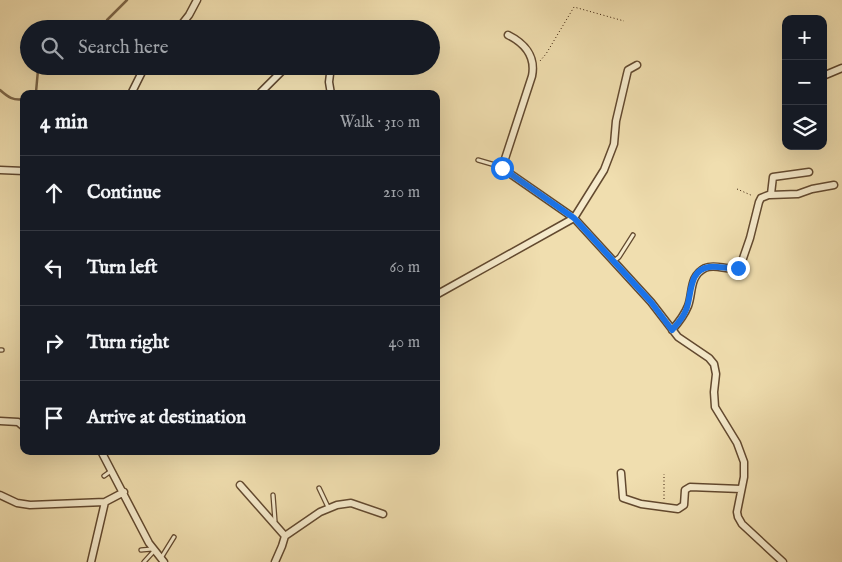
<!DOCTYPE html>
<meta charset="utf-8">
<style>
:root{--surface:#171b24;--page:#242831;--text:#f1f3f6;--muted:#9ea1a6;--line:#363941}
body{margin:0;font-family:"IM FELL English",serif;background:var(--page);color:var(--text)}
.controls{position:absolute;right:15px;top:15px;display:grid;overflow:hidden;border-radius:10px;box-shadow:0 5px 20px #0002}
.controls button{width:45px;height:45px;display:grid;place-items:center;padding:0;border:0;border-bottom:1px solid var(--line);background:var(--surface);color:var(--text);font:25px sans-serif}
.stop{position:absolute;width:15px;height:15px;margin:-11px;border:4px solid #1a73e8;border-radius:50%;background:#fff}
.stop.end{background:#1a73e8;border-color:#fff;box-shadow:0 1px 5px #0008}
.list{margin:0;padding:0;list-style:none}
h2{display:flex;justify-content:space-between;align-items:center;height:65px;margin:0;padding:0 20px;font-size:21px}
h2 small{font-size:16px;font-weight:400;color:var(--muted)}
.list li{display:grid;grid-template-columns:32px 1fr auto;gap:15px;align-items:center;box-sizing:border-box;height:75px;padding:0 20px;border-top:1px solid var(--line)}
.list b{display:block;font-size:19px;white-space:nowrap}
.list em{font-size:16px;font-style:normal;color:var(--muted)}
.icon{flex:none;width:28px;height:28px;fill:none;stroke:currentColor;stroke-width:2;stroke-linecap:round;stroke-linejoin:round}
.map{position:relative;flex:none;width:842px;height:562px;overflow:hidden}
.search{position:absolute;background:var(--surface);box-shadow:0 5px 20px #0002;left:20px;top:20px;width:420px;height:55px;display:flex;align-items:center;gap:12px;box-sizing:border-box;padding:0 18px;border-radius:28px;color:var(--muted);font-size:19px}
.panel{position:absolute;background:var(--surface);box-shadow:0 5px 20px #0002;left:20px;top:90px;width:420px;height:365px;border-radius:10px}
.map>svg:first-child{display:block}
</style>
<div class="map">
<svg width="842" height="562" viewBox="0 0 842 562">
<rect width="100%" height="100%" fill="#f0deaf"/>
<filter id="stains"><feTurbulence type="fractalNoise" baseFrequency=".004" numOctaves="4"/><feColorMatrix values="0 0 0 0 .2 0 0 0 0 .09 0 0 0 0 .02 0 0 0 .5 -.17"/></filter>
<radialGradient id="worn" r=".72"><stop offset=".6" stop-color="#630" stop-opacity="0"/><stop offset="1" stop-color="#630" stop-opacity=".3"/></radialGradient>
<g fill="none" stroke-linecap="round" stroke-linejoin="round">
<path stroke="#7d6648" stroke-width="2.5" d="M102 29 107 20 127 0
M0 90C8 97 13 101 24 99
M34 94 36 92 38 70 40 66"/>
<defs>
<path id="lane" d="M478 160 502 167
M614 261 619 257 633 235
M0 350H2
M104 476 111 471
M319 488 328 507
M273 495 275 521
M141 550 152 549
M161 558 174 537
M144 562 154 551"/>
<path id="street" d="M178 29 189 15 197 0
M508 35C524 43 536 56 532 76L502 168 574 218 651 302 678 337 709 358 714 364 716 374 714 392 715 407 737 443 744 462V477L737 512 738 517 742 524 783 562
M331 66 329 82 331 94
M823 76 842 68
M261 92 287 66
M131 94 145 66
M0 170 24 171
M770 195 798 194 812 189 834 185
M436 295 574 218 604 170 614 144 616 121 627 74 628 70 637 65
M672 330C679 322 684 316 688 306 693 293 689 276 705 268 716 263 729 272 740 267L750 238 759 202 761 198 771 194 773 177 809 172
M0 421 18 422 24 427
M101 451 149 543 164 562
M621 473 623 498 641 504 678 509 684 505 685 490 690 487 741 489
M240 485 285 536
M0 495 17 503 30 505 105 502
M91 562 105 502 124 492
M275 562 282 546 285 536 320 512 337 505 351 503 383 514"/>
</defs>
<use href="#lane" stroke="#62492f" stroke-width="5.5"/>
<use href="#street" stroke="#62492f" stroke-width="9"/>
<path stroke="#321704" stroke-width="1" stroke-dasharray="1 2.5" stroke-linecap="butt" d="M540 61 546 54 574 7 624 21
M737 189 753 196
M664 499V474"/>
<use href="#lane" stroke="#f5eacb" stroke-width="3"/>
<use href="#street" stroke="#f5eacb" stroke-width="6"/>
</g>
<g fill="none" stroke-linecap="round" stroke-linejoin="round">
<path stroke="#1a73e8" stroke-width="6" d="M502 168 574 218 651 302 672 330C678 323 683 318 686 310 692 296 688 270 709 267 719 266 728 269 738 268"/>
</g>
<rect width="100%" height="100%" filter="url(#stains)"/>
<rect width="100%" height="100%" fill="url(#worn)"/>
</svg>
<div class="controls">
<button>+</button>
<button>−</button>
<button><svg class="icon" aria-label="layers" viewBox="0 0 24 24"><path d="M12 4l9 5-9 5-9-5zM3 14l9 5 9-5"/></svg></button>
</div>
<div class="stop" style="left:502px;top:168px"></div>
<div class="stop end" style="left:738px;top:268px"></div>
<div class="search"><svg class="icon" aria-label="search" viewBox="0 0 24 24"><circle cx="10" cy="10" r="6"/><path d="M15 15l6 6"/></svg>Search here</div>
<section class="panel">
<h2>4 min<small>Walk · 310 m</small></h2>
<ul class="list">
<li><svg class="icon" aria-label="ahead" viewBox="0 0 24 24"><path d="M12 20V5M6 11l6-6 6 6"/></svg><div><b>Continue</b></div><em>210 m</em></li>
<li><svg class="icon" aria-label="left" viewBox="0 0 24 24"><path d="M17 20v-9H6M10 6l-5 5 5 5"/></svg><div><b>Turn left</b></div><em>60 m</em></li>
<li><svg class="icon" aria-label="right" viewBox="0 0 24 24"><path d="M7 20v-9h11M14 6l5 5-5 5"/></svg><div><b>Turn right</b></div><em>40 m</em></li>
<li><svg class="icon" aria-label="arrive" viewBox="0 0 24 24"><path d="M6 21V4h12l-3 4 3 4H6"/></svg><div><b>Arrive at destination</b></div></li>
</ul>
</section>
</div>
